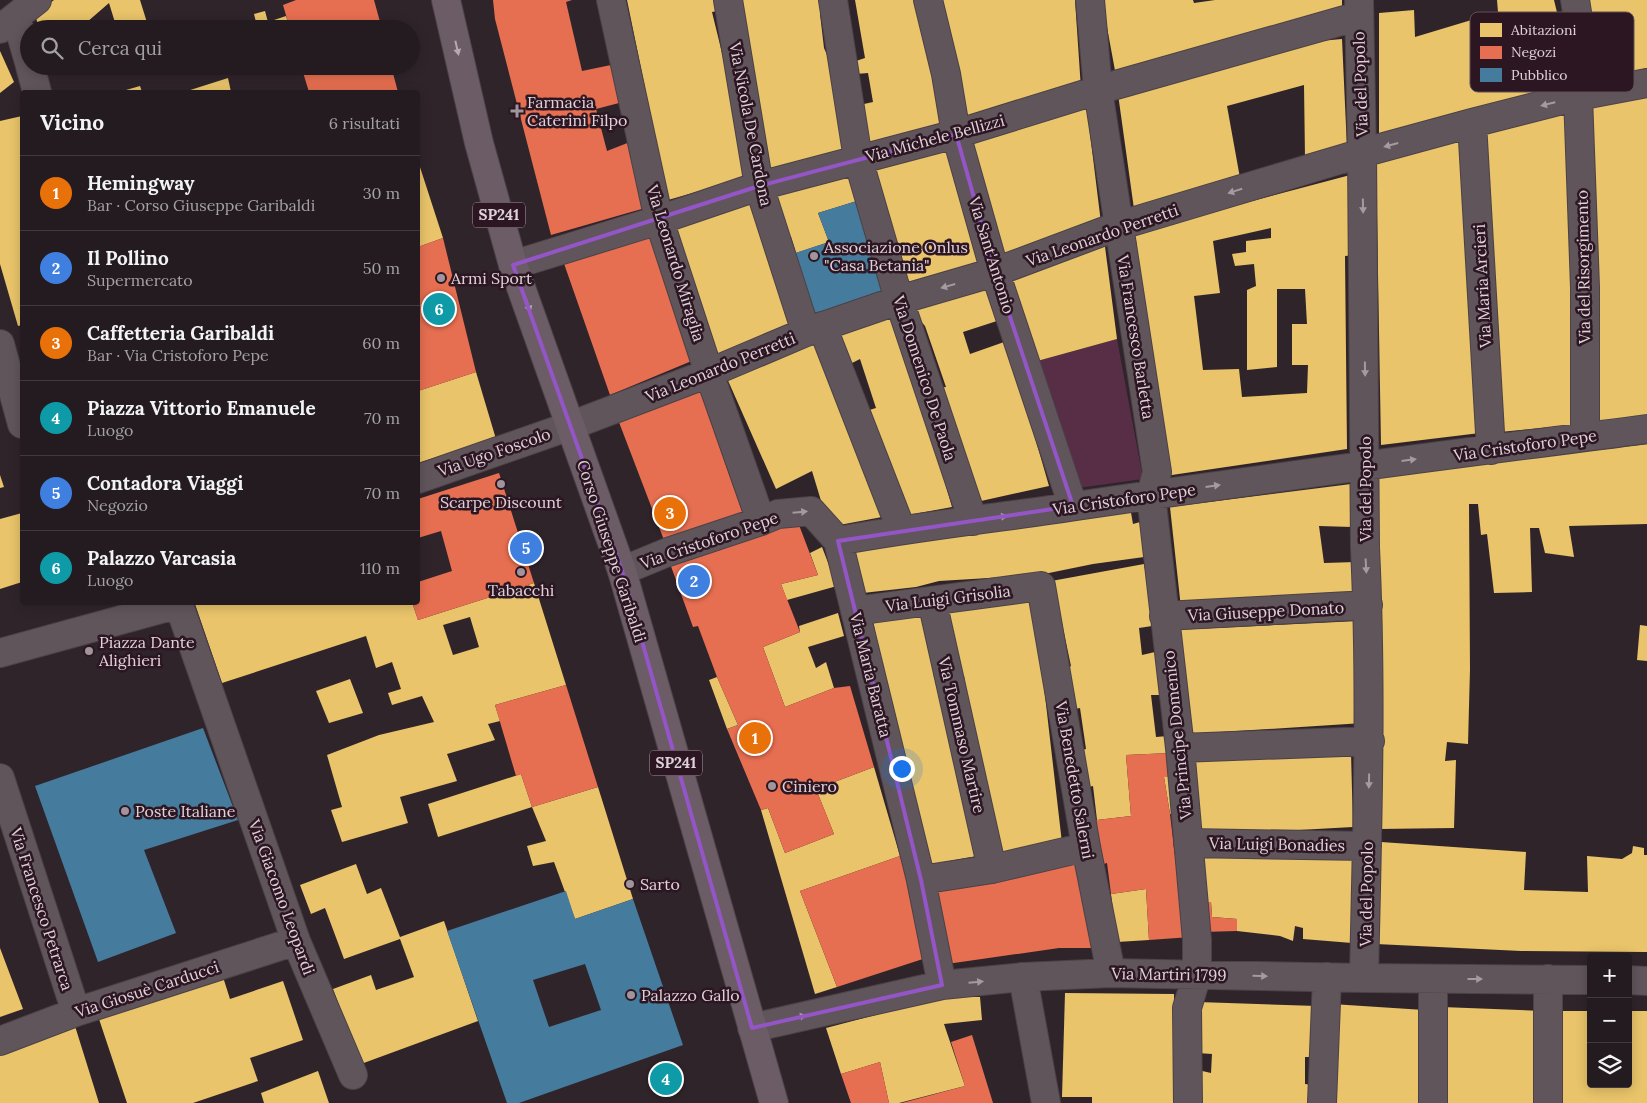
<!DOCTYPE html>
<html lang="it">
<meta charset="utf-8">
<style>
:root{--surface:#241b20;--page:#30282d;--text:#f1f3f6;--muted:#a3a1a5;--line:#41393e;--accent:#a2949c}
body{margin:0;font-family:Lora,serif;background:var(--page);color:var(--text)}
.controls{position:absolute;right:15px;bottom:15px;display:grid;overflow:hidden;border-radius:5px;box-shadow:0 2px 12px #0003}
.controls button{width:45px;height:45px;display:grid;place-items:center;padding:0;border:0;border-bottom:1px solid var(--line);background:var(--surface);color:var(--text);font:25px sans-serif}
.you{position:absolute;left:901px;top:768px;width:18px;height:18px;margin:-12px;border:4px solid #fff;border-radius:50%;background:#1a73e8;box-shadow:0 0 0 8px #1a73e833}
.badge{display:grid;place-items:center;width:32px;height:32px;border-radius:50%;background:var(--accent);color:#fff;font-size:16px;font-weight:700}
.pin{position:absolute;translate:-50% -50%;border:2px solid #fff;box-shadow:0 1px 5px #0006}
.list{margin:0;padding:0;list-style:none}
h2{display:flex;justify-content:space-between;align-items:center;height:65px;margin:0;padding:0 20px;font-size:21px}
h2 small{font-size:16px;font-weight:400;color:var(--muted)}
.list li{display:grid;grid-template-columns:32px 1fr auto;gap:15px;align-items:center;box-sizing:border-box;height:75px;padding:0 20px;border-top:1px solid var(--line)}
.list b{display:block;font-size:19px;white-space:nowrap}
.list p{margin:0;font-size:16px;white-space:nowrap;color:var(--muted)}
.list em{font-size:16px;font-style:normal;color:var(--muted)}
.icon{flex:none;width:28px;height:28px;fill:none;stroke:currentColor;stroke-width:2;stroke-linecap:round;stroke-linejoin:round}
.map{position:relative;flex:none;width:1647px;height:1103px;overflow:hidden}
.search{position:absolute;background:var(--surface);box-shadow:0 2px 12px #0003;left:20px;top:20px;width:400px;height:55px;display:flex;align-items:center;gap:12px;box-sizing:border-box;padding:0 18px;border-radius:28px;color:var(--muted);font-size:19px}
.panel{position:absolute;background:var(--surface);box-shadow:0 2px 12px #0003;left:20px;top:90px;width:400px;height:515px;border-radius:5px}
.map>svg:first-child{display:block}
</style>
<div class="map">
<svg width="1647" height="1103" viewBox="0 0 1647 1103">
<rect width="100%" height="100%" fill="#30242b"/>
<path fill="#572e46" d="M1117 339 1143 479 1078 488 1037 361Z"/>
<path fill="#e9c46a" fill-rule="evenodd" d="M54 0H140L149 29H117L109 3 79 29H39L35 14Z
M627 0H721L723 10 712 12 752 176 668 200Z
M739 0H827L829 12 820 14 824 48 837 78 846 149 767 171Z
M855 0H916L943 127 867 144 864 104 873 102 868 73 856 74 853 62 865 58Z
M935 0H1075L1081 89 961 122Z
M1102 0H1193L1194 3 1215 0H1342V8L1116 76Z
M1497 0H1554L1574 83 1379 136V13L1414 10 1415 37 1498 12Z
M1587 0H1647V68L1608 78Z
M265 11 268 22 286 16 290 29H250L257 26 254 14Z
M1342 39 1347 148 1305 158 1304 85 1227 106 1240 178 1134 209 1118 94 1288 44Z
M0 51 14 82 0 93Z
M228 78 231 92H184Z
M140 86 142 92H119Z
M1647 97V415L1592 422 1590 108Z
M1086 101 1101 223 1002 258 968 136Z
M1572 112 1571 425 1500 432 1481 130Z
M22 116V325L18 326 0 264V121Z
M949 141 988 268 908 292 868 165Z
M1461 141 1480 433 1381 445 1376 158Z
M418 161 443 238 418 247Z
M849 170 860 200 818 213 829 242 796 253 791 237 785 240 770 192Z
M1354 174 1355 255 1345 256 1347 449 1165 476 1135 232ZM1271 228V238L1246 241V252L1232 254 1235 266 1254 264 1256 286 1247 290V370L1277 367V289H1305L1307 324H1292V365H1308L1307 393 1242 397 1239 369 1203 370 1194 296 1220 293 1213 241Z
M749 200 797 331 718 363 671 225Z
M1104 239 1117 339 1030 363 1003 273Z
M990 280 1000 320 963 332 970 354 1007 341 1049 486 972 503 938 388 946 387 925 326 912 311Z
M896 311 952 507 903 516 866 411 876 408 860 359 850 364 838 329Z
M818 339 882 517 834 526 822 504 812 471 776 489 726 376Z
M476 372 496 439 418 463V391Z
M1647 444V524L1569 526 1574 557 1545 553 1539 528H1530L1532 592 1494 593 1487 534 1481 535 1478 504H1469L1470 669 1468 744 1447 742 1445 761 1456 760 1454 828 1379 829 1378 477Z
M0 475 4 487 0 488Z
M1351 484 1352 527 1319 526 1324 563 1356 562V594L1181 608 1170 507Z
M1130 507 1133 524 1140 522 1144 557 1093 564 1039 575 939 581 916 587 854 594 845 542Z
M22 513V582L0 589V519Z
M822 547 837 586 787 600 781 584 818 575 810 553Z
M1144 564 1151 602 1152 626 1139 628 1142 655 1155 652 1160 695H1151L1156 737 1168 736 1170 753 1126 755 1131 816 1097 820 1093 786 1084 788 1077 751 1086 749 1080 708 1071 710 1062 672 1071 666 1061 619 1046 582Z
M534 583 566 685 495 705 500 721 488 724 495 740 447 754 457 781 400 797 408 823 342 842 331 810 342 807 327 755 379 735 434 722 422 696 392 705 388 693 401 689 392 662 376 668 366 636 222 683 195 604 200 602H412L418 620ZM470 617 479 647 453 655 443 625Z
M1034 600 1062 843 993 855 964 676 956 677 942 612Z
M838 613 844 636 808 647 816 668 826 662 834 688 785 707 763 647 800 632 799 626Z
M923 615 934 677 942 700 982 855 928 865 879 655 873 620Z
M1358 621 1363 723 1189 734 1174 630Z
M1640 625 1647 626V661L1637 660Z
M717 677 738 725 727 729 709 680Z
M350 679 363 713 329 723 316 691Z
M1351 753 1353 827 1280 831 1282 837 1201 830 1194 761Z
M874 767 900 856 800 891 837 987 815 994 761 810 768 808 785 853 834 834 816 789Z
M521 774 532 807 598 787 633 899 575 919 554 862 533 866 527 846 546 841 532 807 438 837 428 804Z
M1164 777H1173L1177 812 1170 814Z
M1381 842 1526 852 1524 890 1588 892 1587 856 1622 859 1632 853 1633 846 1644 848V855H1647V952L1521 951 1376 944Z
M1196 855 1356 856 1352 943 1303 939V928L1295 926 1293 941 1280 936 1237 931V919L1212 917 1211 902H1200Z
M356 864 367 894 381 888 400 937 444 921 478 1021 361 1064 333 989 371 975 376 990 414 977 400 939 344 959 325 908 311 914 300 885Z
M1146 889 1149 940 1117 942 1111 894Z
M0 948 23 1009 0 1017Z
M223 977 230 999 283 981 303 1040 250 1058 258 1081 193 1103H127L99 1019Z
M1065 993 1174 994V1103H1092V1097H1062Z
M944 997H980L982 1020 944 1024 965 1086 899 1103H889L880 1062 841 1074 826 1028Z
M1198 1002 1317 1006 1312 1057H1305V1084L1313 1085 1312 1103H1196L1198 1070 1211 1073 1212 1054 1197 1053Z
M1332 1004 1424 1010 1423 1103H1331Z
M1442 1007 1543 1011 1542 1103H1439Z
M1562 1011H1591V1084H1628V1011H1647V1103H1561Z
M75 1026 99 1103H0V1053Z
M318 1071 329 1103H264L261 1093Z"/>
<path fill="#e76f51" d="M296 0H374L382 29H290L283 5Z
M493 0H572L566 2 582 71 611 65 619 103 596 109 607 151 630 142 645 208 551 235 495 19Z
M301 66H391L398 92H309Z
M649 228 694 360 610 395 561 255Z
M443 238 476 372 418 391V247Z
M697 382 743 514 664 540 617 417Z
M499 473 534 583 418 620 412 602H418V582L452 571 441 531 418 538V499Z
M796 517 818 575 781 584 800 632 763 647 785 707 834 688 850 686 874 767 816 789 834 834 785 853 768 808 761 810 727 729 738 725 717 677 698 626 693 627 668 558Z
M566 685 598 787 532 807 521 774 516 776 495 705Z
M1170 753 1173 777H1164L1170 814 1180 899 1191 937 1149 940 1146 889 1111 894 1107 863 1097 866 1089 822 1097 820 1131 816 1126 755Z
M900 856 929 957 837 987 800 891Z
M1078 856 1092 948H1059L947 964 931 883Z
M1200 902H1211L1212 917 1237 919V931L1201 932Z
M972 1035 993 1103H902L965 1086 951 1042Z
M880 1062 889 1103H851L841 1074Z"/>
<path fill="#457b9d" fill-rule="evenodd" d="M860 200 890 290 809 319 789 255 829 242 818 213Z
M203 728 238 820 144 850 176 933 98 962 35 786Z
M566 891 575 919 633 899 683 1045 519 1103H507L447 931ZM585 964 601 1010 549 1027 533 980Z"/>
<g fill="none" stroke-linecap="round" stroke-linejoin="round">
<defs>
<path id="minor" d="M611 0 659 220 709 373 761 521
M728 0 759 186 806 332
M833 0 858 159 899 300 973 521
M928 0 946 74 956 134 995 272 1073 506
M1090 0 1098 90 1157 472 1151 495 1180 748 1197 940V975L1187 1008 1188 1103
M1359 0 1362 153 1365 548C1372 692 1367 835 1364 978
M1575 0 1590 94
M16 17 29 62
M0 29 37 0
M30 66 37 92
M1578 96 1585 287V437
M1472 123 1491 450
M513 265 659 220 759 186 956 134 1098 90 1359 16
M822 326 901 529
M0 344 22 424
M418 479 570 426 709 373 806 332 899 300 995 272 1118 226 1362 153 1472 123 1578 96 1647 83
M838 541 921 880 942 985
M622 571 668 552 761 521 778 514 811 511 838 541C908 528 979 520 1049 510 1248 480 1448 455 1647 429
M932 601 992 869
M178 602 296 941 353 1075
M855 611 1041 586 1086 847 1111 973
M1164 616 1368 605
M0 653 179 604
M1180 748 1370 741
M0 778 76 1012
M1188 843 1367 846
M921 880 992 869 1086 847
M1023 977 1046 1103
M1628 980 1647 981
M752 1028 942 985 1023 977 1111 973 1364 978 1591 980
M0 1041 76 1012 296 941
M1322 1103 1327 977
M1433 1103V979
M1548 1103V979"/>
<path id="major" d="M446 0 479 143 513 265 622 571 774 1103"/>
</defs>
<use href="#minor" stroke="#4b4147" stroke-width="30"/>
<use href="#major" stroke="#4b4147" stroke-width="30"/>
<use href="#minor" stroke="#60555b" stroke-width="28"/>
<use href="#major" stroke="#6c5c66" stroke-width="28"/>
</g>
<defs><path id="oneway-solid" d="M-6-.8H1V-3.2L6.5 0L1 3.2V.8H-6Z" transform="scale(1.25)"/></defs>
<g fill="#b7a8b1">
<use href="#oneway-solid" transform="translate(457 48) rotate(77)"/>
<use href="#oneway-solid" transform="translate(528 305) rotate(71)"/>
</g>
<g fill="#a699a0">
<use href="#oneway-solid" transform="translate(1548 104) rotate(166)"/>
<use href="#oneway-solid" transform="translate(1391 145) rotate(165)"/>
<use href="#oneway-solid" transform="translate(1235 191) rotate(163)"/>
<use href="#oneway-solid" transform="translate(1363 206) rotate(89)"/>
<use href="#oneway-solid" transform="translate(948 286) rotate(164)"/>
<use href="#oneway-solid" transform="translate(1365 369) rotate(89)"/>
<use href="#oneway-solid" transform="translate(1409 460) rotate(-7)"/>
<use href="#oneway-solid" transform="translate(1213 486) rotate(-8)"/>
<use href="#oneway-solid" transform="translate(800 512) rotate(-5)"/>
<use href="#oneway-solid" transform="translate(1000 517) rotate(-8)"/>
<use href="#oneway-solid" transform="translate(1366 566) rotate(87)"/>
<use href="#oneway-solid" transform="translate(1369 781) rotate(91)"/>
<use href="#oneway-solid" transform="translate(1260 976) rotate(1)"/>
<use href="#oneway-solid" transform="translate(1475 979)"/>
<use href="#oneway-solid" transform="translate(976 982) rotate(-5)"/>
<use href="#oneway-solid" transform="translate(799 1017) rotate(-13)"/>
</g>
<path fill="none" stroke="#9455c6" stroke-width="4" stroke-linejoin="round" d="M956 134 995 272 1073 506 838 541 921 880 942 985 752 1028 622 571 513 265 759 186Z"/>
<g fill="#a2949c" stroke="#2b1622" stroke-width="2">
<path d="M514.5 103.5h5v5h5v5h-5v5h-5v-5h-5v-5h5z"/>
<circle cx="814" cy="256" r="5"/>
<circle cx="441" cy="278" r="5"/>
<circle cx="501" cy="484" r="5"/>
<circle cx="521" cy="572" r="5"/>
<circle cx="89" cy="651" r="5"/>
<circle cx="772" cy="786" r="5"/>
<circle cx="125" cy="811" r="5"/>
<circle cx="630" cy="884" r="5"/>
<circle cx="631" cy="995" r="5"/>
</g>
<g text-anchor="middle" stroke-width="5" stroke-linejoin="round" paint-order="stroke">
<g fill="#2b1622" stroke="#aa99a2" stroke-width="1">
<rect x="473" y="202.5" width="52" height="25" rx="4"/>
<rect x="650" y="750.5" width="52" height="25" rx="4"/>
</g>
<g font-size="15" font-weight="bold" fill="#e0d1d9">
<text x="499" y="220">SP241</text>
<text x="676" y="768">SP241</text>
</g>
<g font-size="16" fill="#e0d1d9" stroke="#2b1622">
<text transform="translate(1360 84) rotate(-92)" y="6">Via del Popolo</text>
<text transform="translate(751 124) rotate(79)" y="6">Via Nicola De Cardona</text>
<text transform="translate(935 138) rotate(-15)" y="6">Via Michele Bellizzi</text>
<text transform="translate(1102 235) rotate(-19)" y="6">Via Leonardo Perretti</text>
<text transform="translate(992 255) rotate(73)" y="6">Via Sant'Antonio</text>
<text transform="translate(676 263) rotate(73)" y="6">Via Leonardo Miraglia</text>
<text transform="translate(1583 267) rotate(-91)" y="6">Via del Risorgimento</text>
<text transform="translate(1482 286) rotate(-93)" y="6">Via Maria Arcieri</text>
<text transform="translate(1136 337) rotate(81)" y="6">Via Francesco Barletta</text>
<text transform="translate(720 367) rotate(-22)" y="6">Via Leonardo Perretti</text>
<text transform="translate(925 378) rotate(72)" y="6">Via Domenico De Paola</text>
<text transform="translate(1525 445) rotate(-8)" y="6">Via Cristoforo Pepe</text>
<text transform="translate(494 452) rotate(-19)" y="6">Via Ugo Foscolo</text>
<text transform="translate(1365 489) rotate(-90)" y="6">Via del Popolo</text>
<text transform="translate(1124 499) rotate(-8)" y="6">Via Cristoforo Pepe</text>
<text transform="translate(709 540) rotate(-19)" y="6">Via Cristoforo Pepe</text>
<text transform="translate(612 551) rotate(72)" y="6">Corso Giuseppe Garibaldi</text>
<text transform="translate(948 598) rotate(-7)" y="6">Via Luigi Grisolia</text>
<text transform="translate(1266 611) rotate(-3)" y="6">Via Giuseppe Donato</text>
<text transform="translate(871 675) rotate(76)" y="6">Via Maria Baratta</text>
<text transform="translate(962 735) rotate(77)" y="6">Via Tommaso Martire</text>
<text transform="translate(1177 735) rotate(-96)" y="6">Via Principe Domenico</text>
<text transform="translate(1075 780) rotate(80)" y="6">Via Benedetto Salerni</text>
<text transform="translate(1277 844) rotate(1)" y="6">Via Luigi Bonadies</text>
<text transform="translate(1366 894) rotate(-89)" y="6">Via del Popolo</text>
<text transform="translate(282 897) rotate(70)" y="6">Via Giacomo Leopardi</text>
<text transform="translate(42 909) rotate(72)" y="6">Via Francesco Petrarca</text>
<text transform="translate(1169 974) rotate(1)" y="6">Via Martiri 1799</text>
<text transform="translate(147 989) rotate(-18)" y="6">Via Giosuè Carducci</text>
</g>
<g font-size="16" fill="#e0d1d9" stroke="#2b1622" text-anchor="start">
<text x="527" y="108">Farmacia<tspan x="527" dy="18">Caterini Filpo</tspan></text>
<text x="824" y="253">Associazione Onlus<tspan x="824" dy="18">"Casa Betania"</tspan></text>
<text x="451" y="284">Armi Sport</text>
<text x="501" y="508" text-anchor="middle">Scarpe Discount</text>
<text x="521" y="596" text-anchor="middle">Tabacchi</text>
<text x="99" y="648">Piazza Dante<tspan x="99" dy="18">Alighieri</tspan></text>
<text x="782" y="792">Ciniero</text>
<text x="135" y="817">Poste Italiane</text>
<text x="640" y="890">Sarto</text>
<text x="641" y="1001">Palazzo Gallo</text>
</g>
</g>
<rect x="1470" y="12" width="164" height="80" rx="8" fill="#2b1622" stroke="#614e59" stroke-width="1"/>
<rect x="1480" y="23" width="22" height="14" fill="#e9c46a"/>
<rect x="1480" y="46" width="22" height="13" fill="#e76f51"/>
<rect x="1480" y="68" width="22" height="14" fill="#457b9d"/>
<g font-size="14" fill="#e0d1d9">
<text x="1511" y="35">Abitazioni</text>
<text x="1511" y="57">Negozi</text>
<text x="1511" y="80">Pubblico</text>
</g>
</svg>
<div class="controls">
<button>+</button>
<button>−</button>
<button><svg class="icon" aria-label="layers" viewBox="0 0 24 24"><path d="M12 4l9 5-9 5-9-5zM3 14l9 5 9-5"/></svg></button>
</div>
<div class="you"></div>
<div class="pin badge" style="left:755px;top:738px;background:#e8710a">1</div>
<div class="pin badge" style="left:694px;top:581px;background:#3f7fe0">2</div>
<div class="pin badge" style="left:670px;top:513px;background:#e8710a">3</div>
<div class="pin badge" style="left:666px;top:1079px;background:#0f9aa8">4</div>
<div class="pin badge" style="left:526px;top:548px;background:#3f7fe0">5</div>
<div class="pin badge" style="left:439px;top:309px;background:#0f9aa8">6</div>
<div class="search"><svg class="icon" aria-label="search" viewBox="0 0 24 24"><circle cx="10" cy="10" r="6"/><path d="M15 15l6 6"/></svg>Cerca qui</div>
<section class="panel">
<h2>Vicino<small>6 risultati</small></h2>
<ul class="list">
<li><span class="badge" style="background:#e8710a">1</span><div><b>Hemingway</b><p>Bar · Corso Giuseppe Garibaldi</p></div><em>30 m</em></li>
<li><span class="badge" style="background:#3f7fe0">2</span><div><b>Il Pollino</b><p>Supermercato</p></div><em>50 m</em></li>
<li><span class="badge" style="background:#e8710a">3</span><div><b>Caffetteria Garibaldi</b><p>Bar · Via Cristoforo Pepe</p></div><em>60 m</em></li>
<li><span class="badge" style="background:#0f9aa8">4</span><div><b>Piazza Vittorio Emanuele</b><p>Luogo</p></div><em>70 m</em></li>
<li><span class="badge" style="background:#3f7fe0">5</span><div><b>Contadora Viaggi</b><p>Negozio</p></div><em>70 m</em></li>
<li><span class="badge" style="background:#0f9aa8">6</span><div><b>Palazzo Varcasia</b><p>Luogo</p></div><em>110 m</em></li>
</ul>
</section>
</div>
